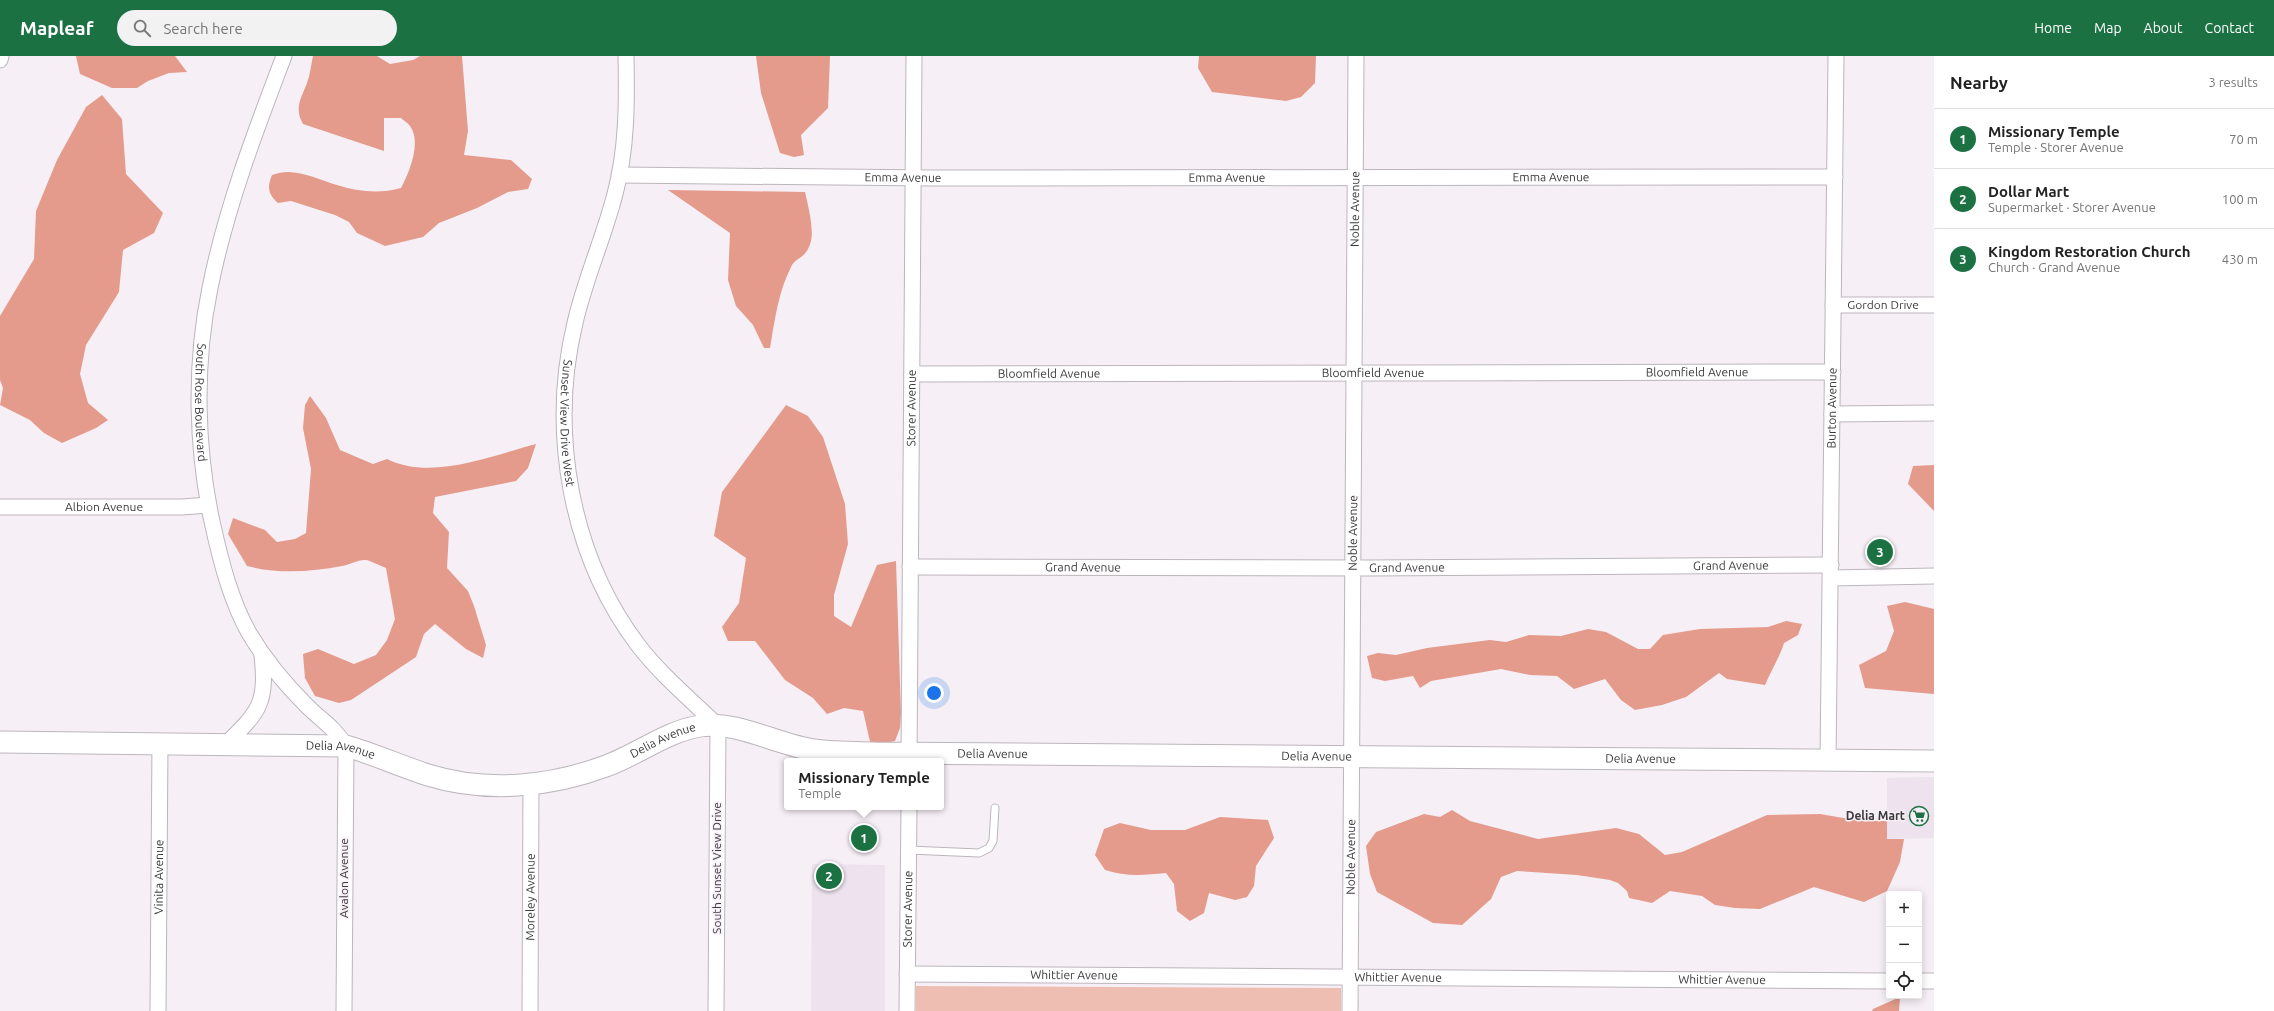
<!DOCTYPE html>
<meta charset="utf-8">
<style>
:root{--surface:#fff;--page:#f2f2f2;--text:#222;--muted:#767676;--line:#e0e0e0;--accent:#1c7143}
body{margin:0;font-family:Ubuntu,sans-serif;background:var(--page);color:var(--text)}
.controls{position:absolute;right:12px;bottom:12px;display:grid;overflow:hidden;border-radius:4px;box-shadow:0 2px 10px #0003}
.controls button{width:36px;height:36px;display:grid;place-items:center;padding:0;border:0;border-bottom:1px solid var(--line);background:var(--surface);color:var(--text);font:20px sans-serif}
.you{position:absolute;left:934px;top:637px;width:14px;height:14px;margin:-10px;border:3px solid #fff;border-radius:50%;background:#1a73e8;box-shadow:0 0 0 6px #1a73e833}
.badge{display:grid;place-items:center;width:26px;height:26px;border-radius:50%;background:var(--accent);color:#fff;font-size:13px;font-weight:700}
.pin{position:absolute;translate:-50% -50%;border:2px solid #fff;box-shadow:0 1px 4px #0006}
.popup{position:absolute;left:784px;top:702px;width:160px;height:52px;box-sizing:border-box;display:grid;place-content:center;border-radius:4px;background:var(--surface);filter:drop-shadow(0 1px 3px #0005);font-size:13px;white-space:nowrap;color:var(--muted)}
.popup b{font-size:15px;color:var(--text)}
.popup::after{content:'';position:absolute;left:50%;top:100%;margin-left:-8px;border:8px solid transparent;border-top-color:var(--surface)}
.list{margin:0;padding:0;list-style:none}
h2{display:flex;justify-content:space-between;align-items:center;height:52px;margin:0;padding:0 16px;font-size:17px}
h2 small{font-size:13px;font-weight:400;color:var(--muted)}
.list li{display:grid;grid-template-columns:26px 1fr auto;gap:12px;align-items:center;box-sizing:border-box;height:60px;padding:0 16px;border-top:1px solid var(--line)}
.list b{display:block;font-size:15px;white-space:nowrap}
.list p{margin:0;font-size:13px;white-space:nowrap;color:var(--muted)}
.list em{font-size:13px;font-style:normal;color:var(--muted)}
.icon{flex:none;width:22px;height:22px;fill:none;stroke:currentColor;stroke-width:2;stroke-linecap:round;stroke-linejoin:round}
.map{position:relative;flex:none;width:1934px;height:955px;overflow:hidden}
header{display:flex;align-items:center;gap:24px;box-sizing:border-box;height:56px;padding:0 20px;background:var(--accent);color:#fff}
header strong{font-size:19px}
nav{display:flex;gap:22px;margin-inline-start:auto;font-size:14px}
.search{width:280px;height:36px;background:var(--page);display:flex;align-items:center;gap:10px;box-sizing:border-box;padding:0 14px;border-radius:22px;color:var(--muted);font-size:15px}
main{display:flex}
aside{flex:1;background:var(--surface)}
.map>svg:first-child{display:block}
</style>
<header>
<strong>Mapleaf</strong>
<div class="search"><svg class="icon" aria-label="search" viewBox="0 0 24 24"><circle cx="10" cy="10" r="6"/><path d="M15 15l6 6"/></svg>Search here</div>
<nav><a>Home</a><a>Map</a><a>About</a><a>Contact</a></nav>
</header>
<main>
<div class="map">
<svg width="1934" height="955" viewBox="0 0 1934 955">
<rect width="100%" height="100%" fill="#f6eff6"/>
<path fill="#ede2ee" d="M1934 721V782L1887 783V722Z
M812 808 885 809V955H811Z"/>
<path fill="#efbeb3" d="M916 930 1341 932V955H916Z"/>
<path fill="#e49b8b" d="M76 0H175L187 16 169 17 148 25 137 32H112L80 18Z
M313 0H377L390 8 413 4 420 0H462L468 75 464 99 511 104 532 123 528 133 508 136 477 152 439 167 423 181 385 190 357 177 349 166 335 159 291 145 278 147C268 138 267 131 272 119 294 110 316 123 337 129 358 136 380 138 401 132 409 117 422 86 410 70 408 67 403 64 401 62H384V95L303 68C294 52 301 43 307 27 310 19 311 9 313 0Z
M756 0H830L828 52 801 79 804 99 794 101 780 97 761 37Z
M1199 0H1316L1315 27 1301 41 1286 45 1212 36 1198 12Z
M102 39 122 63 126 118 163 157 154 177 123 194 119 236 86 289 80 318 88 347 108 364 96 372 62 387 44 377 30 364 0 349 3 332 0 324V260L34 203 36 155 57 104 86 51Z
M668 134 805 136C808 149 814 173 811 185 806 204 796 200 791 211 778 237 775 263 770 292H764L753 269 736 250 728 224 730 177Z
M310 340 326 362 340 394 373 408 387 403C431 425 491 400 536 388L528 412 516 425 435 441 433 457 449 476 447 512 468 535 474 550 486 589 483 602 466 593 435 568 424 578 416 601 351 644 339 647 315 640 305 622 303 598 318 593 354 608 376 599 387 584 395 563 386 512C380 510 372 505 366 504 359 503 349 509 342 510 311 516 277 518 247 510L228 478 233 462 265 474 277 486 295 483 306 477 311 413 303 372 305 349Z
M786 349 808 360 823 381 845 448 848 488 834 539V560L851 571 877 509 896 505 901 657 900 672 895 685 871 690 863 655 844 652 827 658 813 642 785 624 755 585H728L722 571 739 547 746 502 714 480 722 436Z
M1934 409V455L1908 428 1913 410Z
M1905 546 1934 553V638L1865 632 1859 609 1886 595 1894 575 1887 550Z
M1786 565 1802 568 1798 579 1784 587C1779 603 1771 614 1765 629L1727 623 1719 617 1686 641 1662 649 1635 654 1621 644 1605 623 1574 633 1557 620 1530 619 1501 613 1431 625 1420 632 1413 620 1385 625 1372 622 1367 600 1378 597 1396 599 1427 592 1490 584 1506 586 1529 579 1561 580 1588 573 1606 576 1638 593H1650L1663 579 1700 573 1768 571Z
M1452 754 1470 765 1538 783 1616 772 1639 778 1665 799 1682 796 1767 759 1820 758 1861 765H1887V783H1904L1900 806 1887 835 1864 846 1814 831 1760 853 1735 852 1715 849 1702 840 1670 835 1652 847 1629 842 1627 835 1618 827 1610 824 1577 819 1517 815 1501 821 1491 843 1462 869 1433 867 1377 836 1370 818 1366 790 1376 776 1424 758 1440 761Z
M1220 761 1268 764 1274 782 1256 810 1254 830 1247 841 1235 844 1209 837 1204 857 1190 865 1177 855 1174 828 1166 817C1144 819 1126 821 1105 814L1095 799 1104 773 1120 767 1151 774H1185Z
M1900 941 1899 955H1872L1873 953Z"/>
<g fill="none" stroke-linecap="round" stroke-linejoin="round">
<defs>
<path id="lane" d="M908 794 979 797 989 792 993 785 995 752"/>
<g id="street">
<path id="s1" d="M284 0C255 76 226 152 210 232 194 309 196 394 213 470 221 506 231 545 249 577 265 604 285 628 307 650 322 665 333 670 346 690L344 955"/>
<path id="s2" d="M626 0C627 46 627 93 615 138 604 181 585 223 575 267 549 375 570 499 638 589 661 619 691 644 718 670L716 955"/>
<path d="M0 4 1 0"/>
<path id="s3" d="M619 119 933 122 1835 121"/>
<path id="s4" d="M1833 249H1934"/>
<path id="s5" d="M912 318 1833 316"/>
<path d="M1832 358 1934 357"/>
<path id="s6" d="M0 451H182L208 449"/>
<path id="s7" d="M910 511 1369 512 1831 509"/>
<path d="M1831 522 1934 520"/>
<path d="M226 688C260 655 267 647 262 599"/>
<path id="s8" d="M1828 704 1836 0"/>
<path id="s9" d="M909 705 914 0"/>
<path id="s10" d="M907 918 1889 925"/>
<path d="M1919 925H1934"/>
<path id="s11" d="M158 955 160 687"/>
<path id="s12" d="M530 955 531 727"/>
<path id="s13" d="M907 955 909 751"/>
<path id="s14" d="M1350 955 1356 0"/>
</g>
<g id="secondary">
<path id="s15" d="M0 686 346 690C374 698 400 710 428 719 486 737 550 731 606 710 637 699 667 675 700 670 738 665 773 687 809 693 830 697 853 696 875 697L1934 705"/>
</g>
</defs>
<use href="#lane" stroke="#bcb6bc" stroke-width="9"/>
<use href="#street" stroke="#bcb6bc" stroke-width="17"/>
<use href="#secondary" stroke="#bcb6bc" stroke-width="23"/>
<use href="#lane" stroke="#fff" stroke-width="7"/>
<use href="#street" stroke="#fff" stroke-width="15"/>
<use href="#secondary" stroke="#fff" stroke-width="21"/>
</g>
<defs>
<symbol id="supermarket-ring" viewBox="-11 -11 22 22"><circle r="9.5" fill="#f6eff6" stroke="#1c7143" stroke-width="1.5"/><path d="M-6-5.5h2.5l.6 2H6L4.5 2H-2.5L-4.4-4H-6ZM-1.5 3.2a1.3 1.3 0 1 0 .1 0ZM3 3.2a1.3 1.3 0 1 0 .1 0Z" fill="#1c7143"/></symbol>
</defs>
<g fill-rule="evenodd">
<use href="#supermarket-ring" x="1908" y="749" width="22" height="22"/>
</g>
<g text-anchor="middle" stroke-width="3" stroke-linejoin="round" paint-order="stroke">
<g font-size="12" fill="#3c3a3d" stroke="#f6eff6">
<text dy="4" stroke="none"><textPath href="#s3" startOffset="608">Emma Avenue</textPath></text>
<text dy="4" stroke="none"><textPath href="#s3" startOffset="932">Emma Avenue</textPath></text>
<text dy="4" stroke="none"><textPath href="#s3" startOffset="284">Emma Avenue</textPath></text>
<text dy="4" stroke="none"><textPath href="#s14" startOffset="802">Noble Avenue</textPath></text>
<text dy="4" stroke="none"><textPath href="#s4" startOffset="50">Gordon Drive</textPath></text>
<text dy="4" stroke="none"><textPath href="#s5" startOffset="461">Bloomfield Avenue</textPath></text>
<text dy="4" stroke="none"><textPath href="#s5" startOffset="785">Bloomfield Avenue</textPath></text>
<text dy="4" stroke="none"><textPath href="#s5" startOffset="137">Bloomfield Avenue</textPath></text>
<text dy="4" stroke="none"><textPath href="#s1" startOffset="359">South Rose Boulevard</textPath></text>
<text dy="4" stroke="none"><textPath href="#s8" startOffset="352">Burton Avenue</textPath></text>
<text dy="4" stroke="none"><textPath href="#s9" startOffset="353">Storer Avenue</textPath></text>
<text dy="4" stroke="none"><textPath href="#s2" startOffset="375">Sunset View Drive West</textPath></text>
<text dy="4" stroke="none"><textPath href="#s6" startOffset="104">Albion Avenue</textPath></text>
<text dy="4" stroke="none"><textPath href="#s14" startOffset="478">Noble Avenue</textPath></text>
<text dy="4" stroke="none"><textPath href="#s7" startOffset="821">Grand Avenue</textPath></text>
<text dy="4" stroke="none"><textPath href="#s7" startOffset="173">Grand Avenue</textPath></text>
<text dy="4" stroke="none"><textPath href="#s7" startOffset="497">Grand Avenue</textPath></text>
<text dy="4" stroke="none"><textPath href="#s15" startOffset="677">Delia Avenue</textPath></text>
<text dy="4" stroke="none"><textPath href="#s15" startOffset="341">Delia Avenue</textPath></text>
<text dy="4" stroke="none"><textPath href="#s15" startOffset="1013">Delia Avenue</textPath></text>
<text dy="4" stroke="none"><textPath href="#s15" startOffset="1337">Delia Avenue</textPath></text>
<text dy="4" stroke="none"><textPath href="#s15" startOffset="1661">Delia Avenue</textPath></text>
<text dy="4" stroke="none"><textPath href="#s14" startOffset="154">Noble Avenue</textPath></text>
<text transform="translate(717 812) rotate(-90)" y="4">South Sunset View Drive</text>
<text dy="4" stroke="none"><textPath href="#s11" startOffset="134">Vinita Avenue</textPath></text>
<text transform="translate(344 822) rotate(-90)" y="4">Avalon Avenue</text>
<text dy="4" stroke="none"><textPath href="#s12" startOffset="114">Moreley Avenue</textPath></text>
<text dy="4" stroke="none"><textPath href="#s13" startOffset="102">Storer Avenue</textPath></text>
<text dy="4" stroke="none"><textPath href="#s10" startOffset="167">Whittier Avenue</textPath></text>
<text dy="4" stroke="none"><textPath href="#s10" startOffset="491">Whittier Avenue</textPath></text>
<text dy="4" stroke="none"><textPath href="#s10" startOffset="815">Whittier Avenue</textPath></text>
</g>
<g font-size="12" font-weight="bold" fill="#3c3a3d" stroke="#f6eff6" text-anchor="end">
<text x="1905" y="764">Delia Mart</text>
</g>
</g>
</svg>
<div class="controls">
<button>+</button>
<button>−</button>
<button><svg class="icon" aria-label="locate" viewBox="0 0 24 24"><circle cx="12" cy="12" r="6"/><path d="M12 2v4M12 18v4M2 12h4M18 12h4"/></svg></button>
</div>
<div class="you"></div>
<div class="pin badge" style="left:864px;top:782px">1</div>
<div class="popup"><b>Missionary Temple</b>Temple</div>
<div class="pin badge" style="left:829px;top:820px">2</div>
<div class="pin badge" style="left:1880px;top:496px">3</div>
</div>
<aside>
<h2>Nearby<small>3 results</small></h2>
<ul class="list">
<li><span class="badge">1</span><div><b>Missionary Temple</b><p>Temple · Storer Avenue</p></div><em>70 m</em></li>
<li><span class="badge">2</span><div><b>Dollar Mart</b><p>Supermarket · Storer Avenue</p></div><em>100 m</em></li>
<li><span class="badge">3</span><div><b>Kingdom Restoration Church</b><p>Church · Grand Avenue</p></div><em>430 m</em></li>
</ul>
</aside>
</main>
